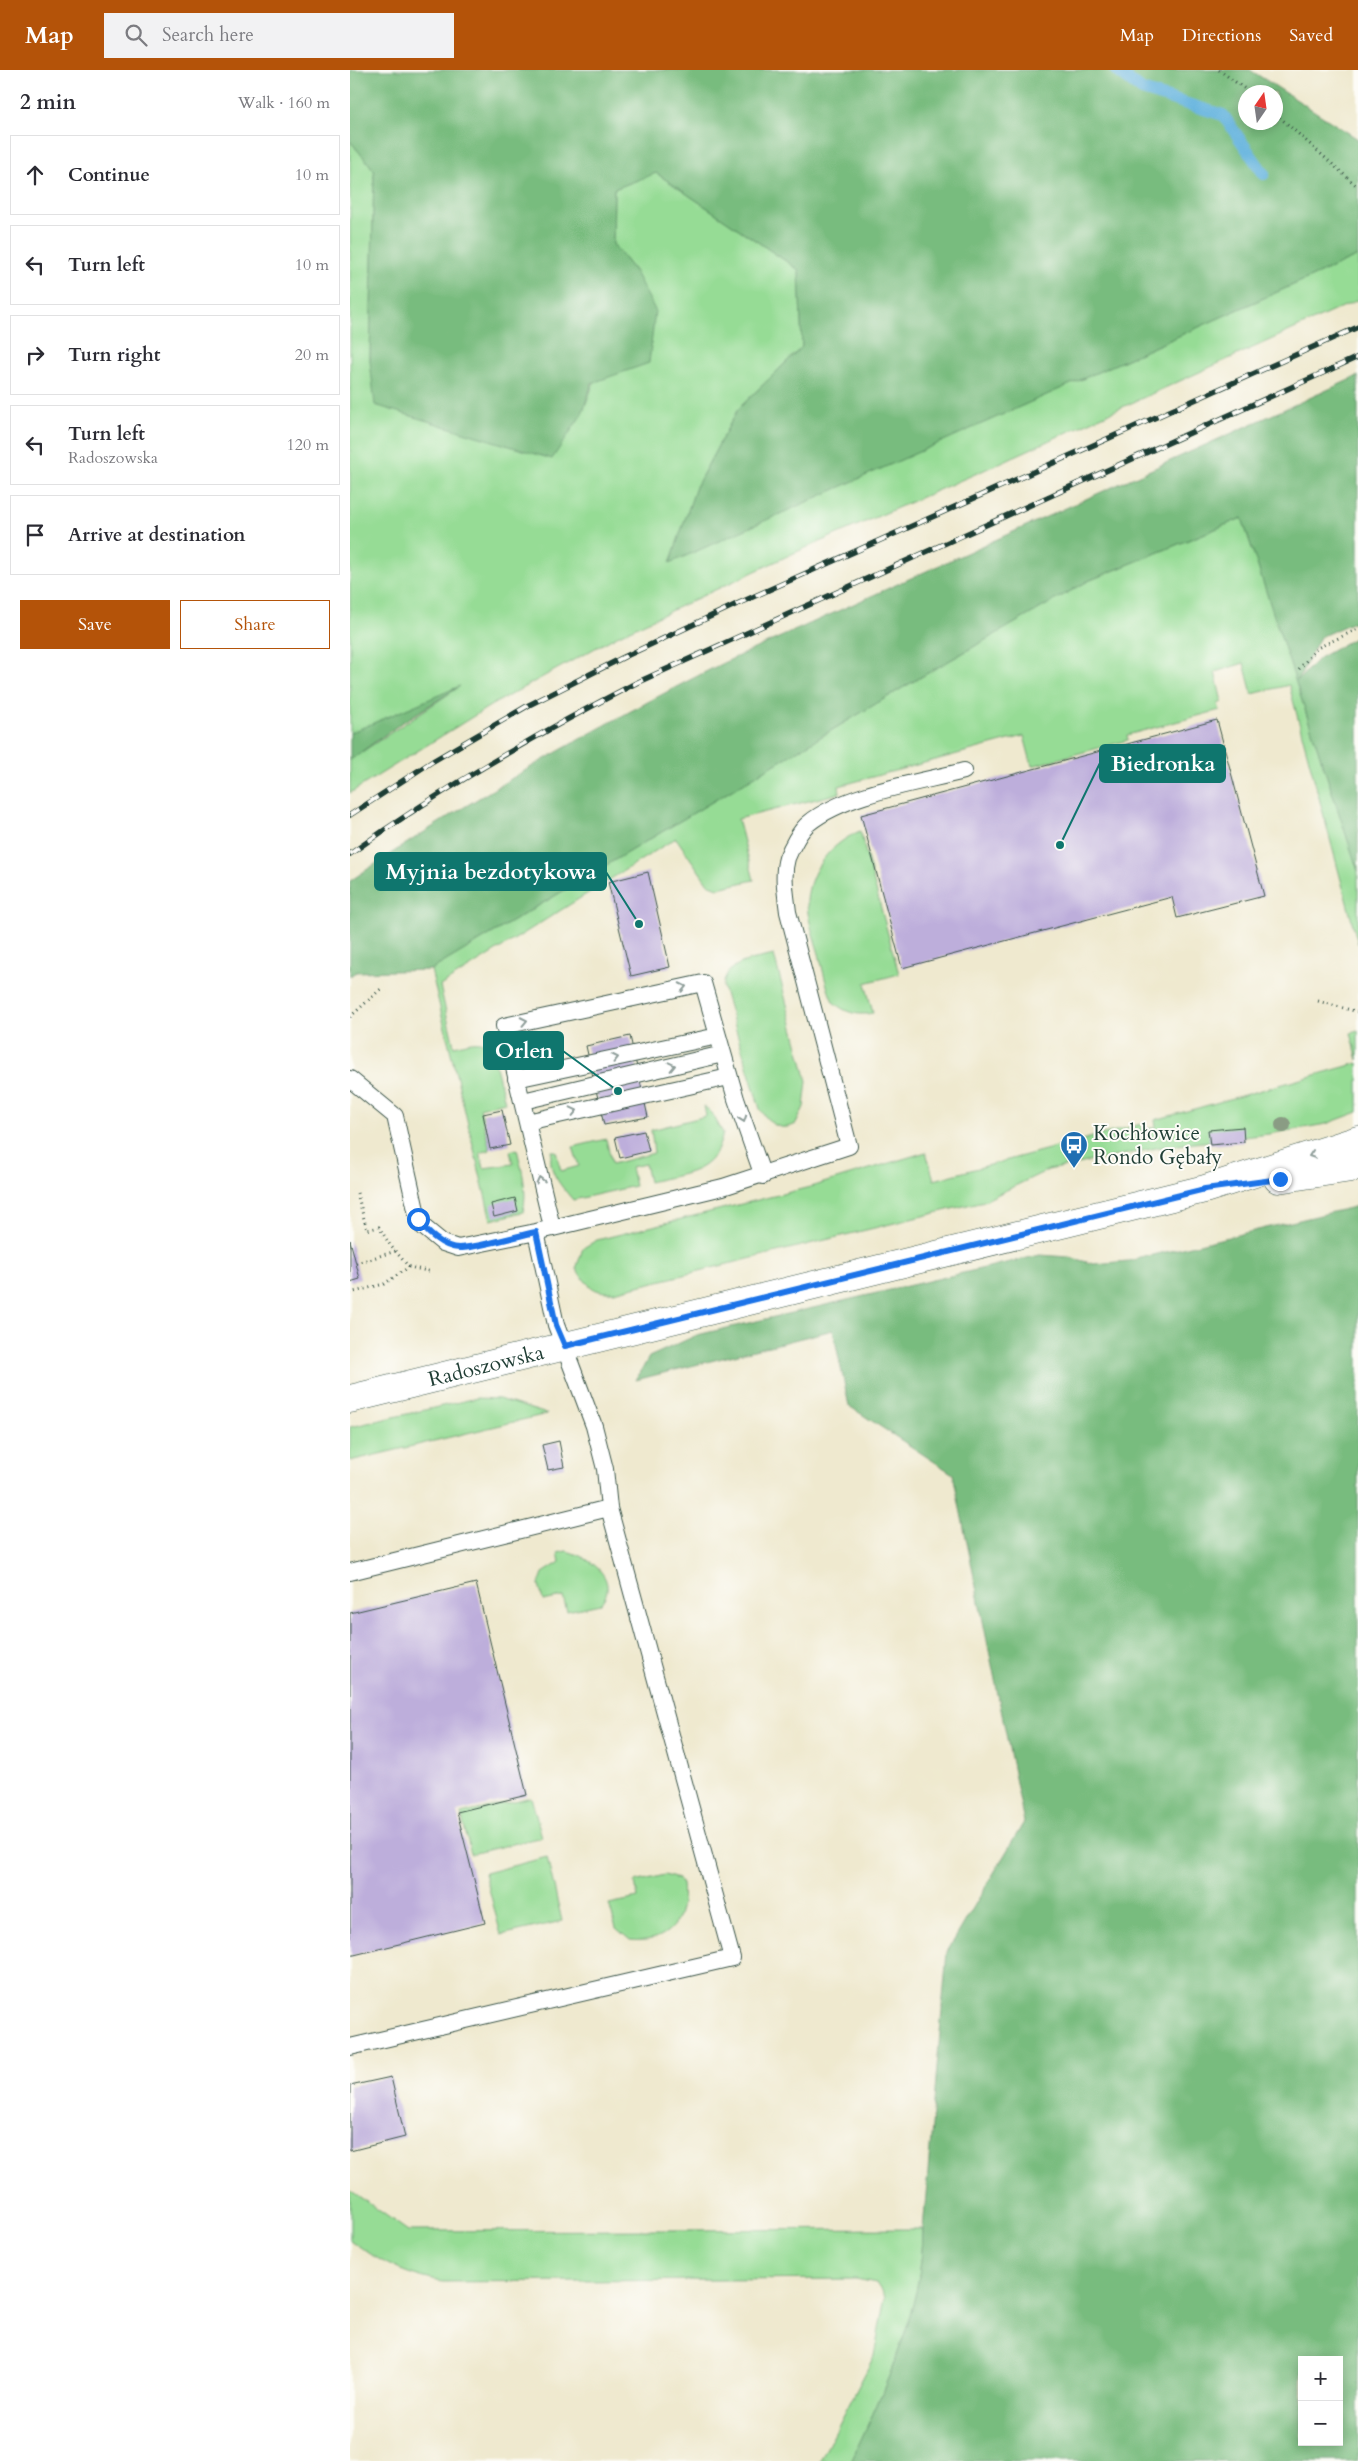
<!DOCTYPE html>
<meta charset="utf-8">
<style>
:root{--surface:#fff;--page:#f2f2f3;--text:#2b2b33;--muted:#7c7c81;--line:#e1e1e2;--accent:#b45309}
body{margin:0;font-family:Cardo,serif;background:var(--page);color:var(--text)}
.controls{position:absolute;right:15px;bottom:15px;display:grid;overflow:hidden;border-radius:0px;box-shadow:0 2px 12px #0003}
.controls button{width:45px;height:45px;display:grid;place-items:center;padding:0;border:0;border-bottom:1px solid var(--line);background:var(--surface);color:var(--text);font:25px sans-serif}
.compass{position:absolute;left:888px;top:15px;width:45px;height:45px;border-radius:50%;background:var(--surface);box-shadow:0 2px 12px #0003;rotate:13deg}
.stop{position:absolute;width:15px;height:15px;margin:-11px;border:4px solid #1a73e8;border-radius:50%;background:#fff}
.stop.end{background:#1a73e8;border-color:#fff;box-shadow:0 1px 5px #0008}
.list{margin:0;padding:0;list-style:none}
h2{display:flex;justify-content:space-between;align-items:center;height:65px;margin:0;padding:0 20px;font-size:21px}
h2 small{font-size:16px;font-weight:400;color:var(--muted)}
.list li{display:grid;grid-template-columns:32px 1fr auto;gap:15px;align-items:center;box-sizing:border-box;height:80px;margin:0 10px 10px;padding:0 10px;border:1px solid var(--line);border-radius:0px}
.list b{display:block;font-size:19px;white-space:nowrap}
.list p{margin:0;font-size:16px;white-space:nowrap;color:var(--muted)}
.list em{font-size:16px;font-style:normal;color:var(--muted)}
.actions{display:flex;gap:10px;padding:15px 20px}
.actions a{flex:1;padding:11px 0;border:1px solid var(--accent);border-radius:0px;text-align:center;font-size:18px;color:var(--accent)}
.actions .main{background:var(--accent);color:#fff}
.icon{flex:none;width:28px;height:28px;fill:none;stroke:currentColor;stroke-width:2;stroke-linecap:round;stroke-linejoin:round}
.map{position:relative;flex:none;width:1008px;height:2391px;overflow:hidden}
header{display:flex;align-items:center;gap:30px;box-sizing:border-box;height:70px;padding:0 25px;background:var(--accent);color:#fff}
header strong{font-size:24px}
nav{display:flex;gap:28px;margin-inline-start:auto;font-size:18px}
.search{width:350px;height:45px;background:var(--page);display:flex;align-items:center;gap:12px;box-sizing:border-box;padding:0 18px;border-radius:0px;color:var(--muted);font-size:19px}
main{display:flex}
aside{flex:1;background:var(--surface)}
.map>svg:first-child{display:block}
</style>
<header>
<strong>Map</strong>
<div class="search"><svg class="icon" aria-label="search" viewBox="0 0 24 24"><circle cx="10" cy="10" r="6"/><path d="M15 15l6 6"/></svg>Search here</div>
<nav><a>Map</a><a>Directions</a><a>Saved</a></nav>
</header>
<main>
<aside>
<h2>2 min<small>Walk · 160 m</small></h2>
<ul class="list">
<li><svg class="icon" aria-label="ahead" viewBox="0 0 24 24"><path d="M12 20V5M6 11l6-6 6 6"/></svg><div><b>Continue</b></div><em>10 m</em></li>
<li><svg class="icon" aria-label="left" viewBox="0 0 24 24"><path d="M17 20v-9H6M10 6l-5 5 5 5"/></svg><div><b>Turn left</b></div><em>10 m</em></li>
<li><svg class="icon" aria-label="right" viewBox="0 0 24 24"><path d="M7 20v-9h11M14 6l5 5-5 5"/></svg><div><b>Turn right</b></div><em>20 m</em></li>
<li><svg class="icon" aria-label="left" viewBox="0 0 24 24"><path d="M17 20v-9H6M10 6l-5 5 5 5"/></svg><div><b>Turn left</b><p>Radoszowska</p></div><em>120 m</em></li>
<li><svg class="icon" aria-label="arrive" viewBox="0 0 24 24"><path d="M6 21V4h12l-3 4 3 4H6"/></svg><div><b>Arrive at destination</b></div></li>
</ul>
<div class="actions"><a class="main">Save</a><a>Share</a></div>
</aside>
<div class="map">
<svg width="1008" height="2391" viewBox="0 0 1008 2391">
<rect width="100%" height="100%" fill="#fdfcf7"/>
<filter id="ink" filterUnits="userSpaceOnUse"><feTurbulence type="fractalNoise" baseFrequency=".02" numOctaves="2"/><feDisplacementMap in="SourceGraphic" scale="10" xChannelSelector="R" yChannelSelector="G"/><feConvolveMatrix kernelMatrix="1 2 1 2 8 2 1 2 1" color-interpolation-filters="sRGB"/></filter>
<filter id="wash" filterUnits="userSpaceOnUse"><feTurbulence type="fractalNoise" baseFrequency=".0096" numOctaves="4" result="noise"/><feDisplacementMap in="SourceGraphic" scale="20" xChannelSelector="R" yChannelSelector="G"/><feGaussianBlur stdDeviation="1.12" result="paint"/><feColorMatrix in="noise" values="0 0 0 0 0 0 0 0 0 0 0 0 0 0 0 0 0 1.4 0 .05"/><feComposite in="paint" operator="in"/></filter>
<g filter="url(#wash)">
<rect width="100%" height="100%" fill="#efe9cf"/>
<path fill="#96dc95" stroke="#5a8c64" d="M0 71 24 100 20 291 232 344 285 202 263 174 264 119 306 103 449 200 452 277 388 339 346 417 321 492 1008 186V230L632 401 444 483 269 565 140 636 0 723V690L106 619 0 663Z
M892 448 1008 801V874L939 615 902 624 894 593 865 602 872 632 868 634 870 640 777 665 778 670 682 696 674 666 489 716 490 723 388 749 404 810 368 818 358 814 326 768 90 916 104 976C119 973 132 966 142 981L155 1032 130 1038 140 1080 130 1083 134 1098 163 1094 160 1081 167 1079C172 1101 178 1120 173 1142L141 1150 81 900 564 611 738 511Z
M510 761 549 904 515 913 523 943C507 946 496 943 483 932 476 916 473 900 469 884 464 867 457 848 457 831 459 799 482 773 510 761Z
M424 885 457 1011 454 1037 446 1054C429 1063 418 1052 410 1039L373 917C375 891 403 890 424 885Z
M1008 961V990L1001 963Z
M1008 993V1042L976 1054 919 1064 812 1077 698 1100 634 1131 264 1222C242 1223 239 1216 226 1199L233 1178 247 1170 460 1117 576 1082 584 1110 791 1054 793 1060 806 1057 805 1050Z
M354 1036 362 1043 373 1063C364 1105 335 1103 299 1112L295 1094 281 1097 285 1116 223 1130C212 1117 196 1100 202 1081H206L211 1101 229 1096 223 1077 256 1069 262 1094 304 1083 301 1060 356 1046Z
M127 1328 149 1329 197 1344 0 1391V1357Z
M216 1481C238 1486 272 1509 250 1534L217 1541 213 1527 193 1531 189 1514 193 1503 210 1492 208 1483Z
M181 1727 192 1767 121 1784 111 1744Z
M197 1787 212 1851 151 1865 135 1803Z
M315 1805 328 1809 332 1814C336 1851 318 1874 280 1870L266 1858 259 1834 288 1828 285 1812Z
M0 2120 58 2161 573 2159C573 2240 535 2318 501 2391H470L524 2286 535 2227 526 2213 506 2209 93 2212C54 2205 32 2193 0 2170Z"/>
<path fill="#78bc7e" stroke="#4c7c59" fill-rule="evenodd" d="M0 0H900L1008 69V186L320 493 346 417 388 339 452 277 449 200 306 103 264 119 263 174 285 202 305 240 299 293 242 313 232 344 202 389 25 335 20 291 24 100 0 71ZM926 22V52H896V22Z
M1008 306V550L970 567 947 611 969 588 1008 566V801L892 448 738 511 564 611 81 900 6 902 0 906V811C119 730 244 658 373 593Z
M110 616 50 654 0 690V663Z
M1008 1136V2391H501C535 2318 573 2240 573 2159L597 1882 674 1752 603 1404 499 1336 483 1260 286 1310 299 1287 347 1265 690 1185 719 1187 744 1194 778 1191ZM952 2290H989V2372H952Z"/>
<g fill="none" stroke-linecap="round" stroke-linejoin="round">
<path stroke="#64b3de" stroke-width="12" d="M766 0 792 20 873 45 914 104"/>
</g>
<g id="blocks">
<path fill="#bdaedb" d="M867 650 914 826 827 848 822 827 552 898 511 745Z
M298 802 320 897 281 906 258 812Z
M280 966 298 1047 254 1055 236 976Z
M152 1040 160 1075 140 1079 133 1044Z
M893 1057 894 1072 860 1075 858 1060Z
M294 1061 299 1081 270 1088 265 1067Z
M165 1128 168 1141 144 1147 141 1134Z
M0 1170 10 1209 0 1212Z
M209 1371 214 1397 198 1400 192 1375Z
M126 1513 177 1725 107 1742 135 1853 0 1886V1543Z
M41 2007 55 2067 0 2081V2016Z"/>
</g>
</g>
<g filter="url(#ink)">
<use href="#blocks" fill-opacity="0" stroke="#3e574b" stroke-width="1"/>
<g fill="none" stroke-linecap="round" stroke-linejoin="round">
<defs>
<path id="service" d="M0 1009 45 1046 68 1149 71 1155 93 1173 108 1178 186 1162 373 1117 499 1076 438 842C436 825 432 805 437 788 441 778 450 760 459 753 496 723 568 713 614 701
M166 1009 368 966
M173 1031 373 984
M177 1052 379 1007
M202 1157 154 956 353 913 386 1029 413 1106
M0 1502 259 1438
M0 1977 382 1888 259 1438 255 1399 244 1356 206 1255 186 1162"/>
<g id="tertiary">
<path d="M928 1109 1008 1097"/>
<path id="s1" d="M0 1329 855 1119 1008 1070"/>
</g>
</defs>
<use href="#service" stroke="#3e574b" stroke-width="18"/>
<use href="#tertiary" stroke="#3e574b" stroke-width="29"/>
<path stroke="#3e574b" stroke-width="3" stroke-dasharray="1 4" stroke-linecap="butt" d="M869 0 899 22
M926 44 1008 117
M949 599 967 578 1008 559
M968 931 1008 942
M0 947 32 918
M7 1123 17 1160 29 1157 40 1175 59 1197 82 1202
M6 1193 46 1181
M0 1223 34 1214 59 1197"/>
<use href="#service" stroke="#fff" stroke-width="16"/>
<use href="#tertiary" stroke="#fff" stroke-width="28"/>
<defs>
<path id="rail" d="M0 745 83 691 179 635 274 587 387 534 1008 257
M0 784C91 719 187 664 286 613L1008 287"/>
</defs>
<use href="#rail" stroke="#1f3d34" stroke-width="5.5"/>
<use href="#rail" stroke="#fdfcf7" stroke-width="4" stroke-dasharray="11" stroke-linecap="butt"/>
</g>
<circle fill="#8a9c84" cx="933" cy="1055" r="8"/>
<defs><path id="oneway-chevron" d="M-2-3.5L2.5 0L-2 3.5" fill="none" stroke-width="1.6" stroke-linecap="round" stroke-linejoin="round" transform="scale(1.25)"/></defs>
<g stroke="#8f9e9a">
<use href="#oneway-chevron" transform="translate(333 917) rotate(-12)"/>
<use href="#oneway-chevron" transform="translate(174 951) rotate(-12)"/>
<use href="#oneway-chevron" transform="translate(265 988) rotate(-12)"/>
<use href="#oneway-chevron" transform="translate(322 996) rotate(-13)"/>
<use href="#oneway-chevron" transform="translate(224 1041) rotate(-13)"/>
<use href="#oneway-chevron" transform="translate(393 1049) rotate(70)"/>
<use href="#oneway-chevron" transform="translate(962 1085) rotate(162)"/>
<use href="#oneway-chevron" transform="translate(190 1110) rotate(-104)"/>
</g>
</g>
<g fill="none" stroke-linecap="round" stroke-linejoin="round" filter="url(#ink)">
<path stroke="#1a73e8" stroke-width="6" d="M68 1149C75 1162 94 1178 109 1178 127 1178 166 1166 186 1162L206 1255 215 1276 855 1119 930 1109"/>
</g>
<defs>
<symbol id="bus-pin" viewBox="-11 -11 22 30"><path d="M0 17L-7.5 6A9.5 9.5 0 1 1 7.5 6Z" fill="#1f6fb2" stroke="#fdfcf7"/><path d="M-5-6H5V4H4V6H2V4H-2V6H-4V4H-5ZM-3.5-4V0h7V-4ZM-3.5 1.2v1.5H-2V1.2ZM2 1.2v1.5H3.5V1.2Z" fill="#fff"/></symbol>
</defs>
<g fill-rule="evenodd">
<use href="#bus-pin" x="708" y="1059" width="32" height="43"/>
</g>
<g text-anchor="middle" stroke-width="4" stroke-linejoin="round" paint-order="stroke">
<g font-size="21" fill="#1f3d34" stroke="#fdfcf7" text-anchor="start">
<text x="743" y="1070">Kochłowice<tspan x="743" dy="24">Rondo Gębały</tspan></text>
</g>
<g font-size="21" fill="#1f3d34" stroke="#fdfcf7">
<text dy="7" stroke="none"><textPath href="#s1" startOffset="140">Radoszowska</textPath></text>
</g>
</g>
<path fill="none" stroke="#0f766e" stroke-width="2" d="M710 775L750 693M289 854L256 802M268 1021L213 981"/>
<g fill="#0f766e" stroke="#fdfcf7" stroke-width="2">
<circle cx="710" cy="775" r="5"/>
<circle cx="289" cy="854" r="5"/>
<circle cx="268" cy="1021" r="5"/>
</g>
<g fill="#0f766e" stroke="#0f766e" stroke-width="2">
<rect x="750" y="675" width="125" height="37" rx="5"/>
<rect x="25" y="783" width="231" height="37" rx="5"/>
<rect x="134" y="962" width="79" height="37" rx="5"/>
</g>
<g font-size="22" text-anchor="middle" font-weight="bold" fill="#fff">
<text x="813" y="701">Biedronka</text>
<text x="141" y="809">Myjnia bezdotykowa</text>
<text x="174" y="988">Orlen</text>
</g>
</svg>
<div class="controls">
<button>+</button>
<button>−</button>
</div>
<svg class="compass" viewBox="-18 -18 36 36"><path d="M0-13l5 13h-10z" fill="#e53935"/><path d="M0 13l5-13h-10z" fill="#7c7c81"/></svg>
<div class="stop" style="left:68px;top:1149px"></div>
<div class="stop end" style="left:930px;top:1109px"></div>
</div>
</main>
